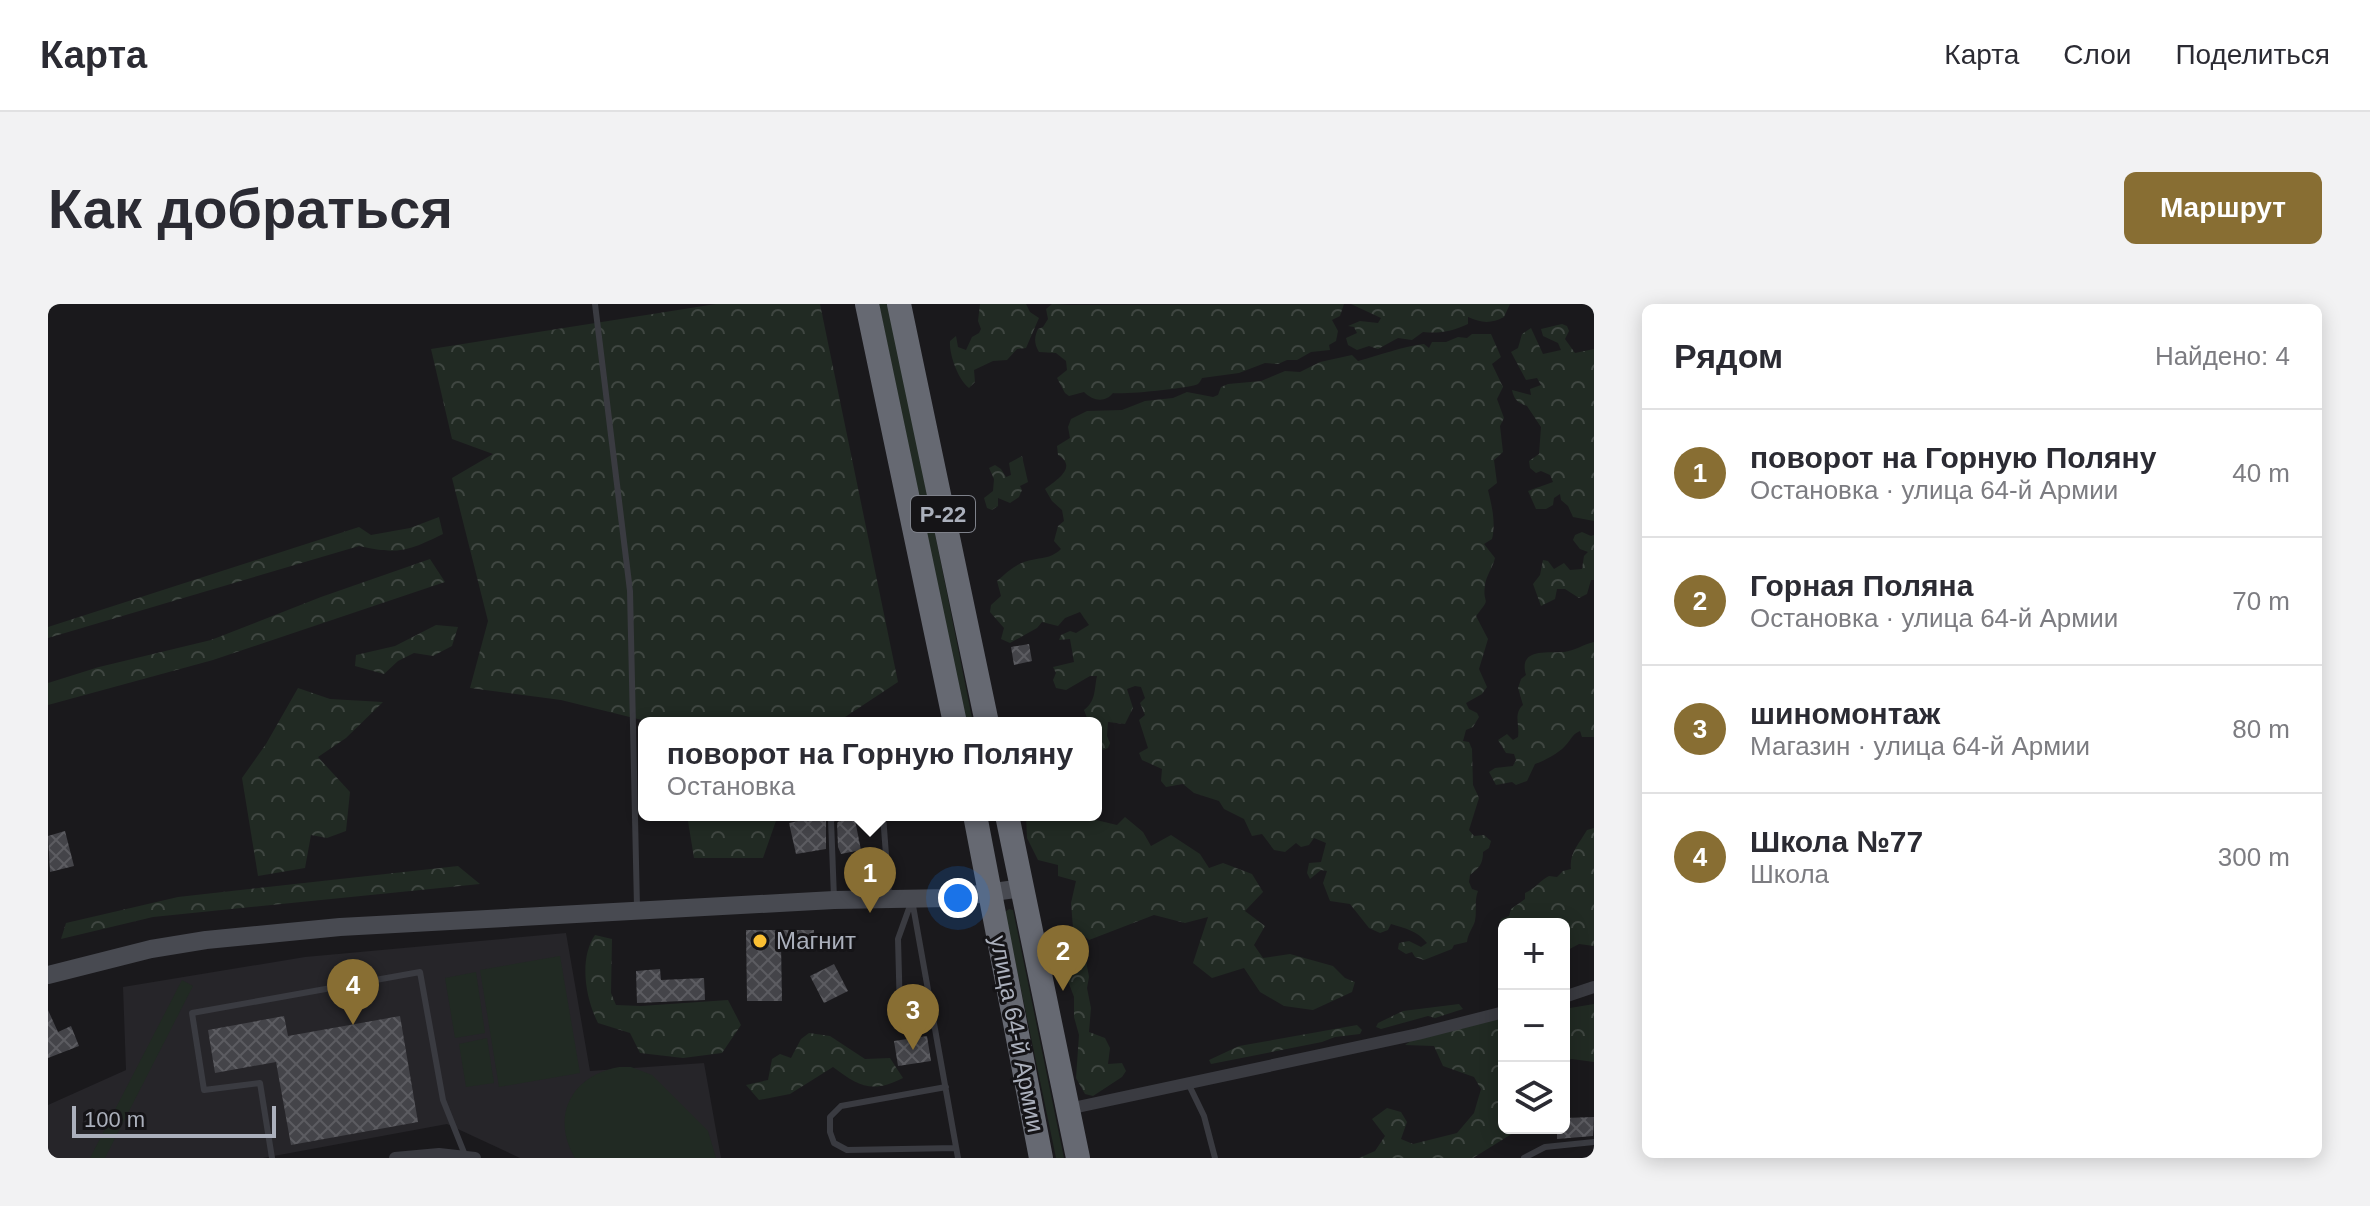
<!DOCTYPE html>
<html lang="ru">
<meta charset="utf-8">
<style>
:root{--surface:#fff;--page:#f2f2f3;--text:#2b2b33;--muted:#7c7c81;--line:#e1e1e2;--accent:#886e33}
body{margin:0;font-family:Arial,sans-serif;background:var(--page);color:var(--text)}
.controls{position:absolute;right:24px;bottom:24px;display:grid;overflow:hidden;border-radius:12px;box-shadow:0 4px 20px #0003}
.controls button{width:72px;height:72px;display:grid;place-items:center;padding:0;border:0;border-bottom:2px solid var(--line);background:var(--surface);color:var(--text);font:40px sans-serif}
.scale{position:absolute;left:24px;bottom:20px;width:204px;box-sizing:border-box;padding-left:8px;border:4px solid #abb0bc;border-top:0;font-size:22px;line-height:28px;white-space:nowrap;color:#abb0bc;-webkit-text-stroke:6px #151417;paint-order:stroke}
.you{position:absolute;left:910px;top:594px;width:28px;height:28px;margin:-20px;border:6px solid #fff;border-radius:50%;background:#1a73e8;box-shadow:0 0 0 12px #1a73e833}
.badge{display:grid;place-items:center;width:52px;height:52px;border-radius:50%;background:var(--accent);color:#fff;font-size:26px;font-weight:700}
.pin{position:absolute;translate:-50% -66px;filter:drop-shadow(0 2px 4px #0008)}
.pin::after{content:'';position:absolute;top:42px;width:28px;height:24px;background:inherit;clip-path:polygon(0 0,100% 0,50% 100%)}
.popup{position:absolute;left:590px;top:413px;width:464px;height:104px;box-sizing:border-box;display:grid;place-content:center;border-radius:12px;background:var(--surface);filter:drop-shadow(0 2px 6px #0005);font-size:26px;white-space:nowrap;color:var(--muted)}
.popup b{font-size:30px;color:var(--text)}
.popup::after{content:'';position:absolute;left:50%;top:100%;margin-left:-16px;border:16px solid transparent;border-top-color:var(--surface)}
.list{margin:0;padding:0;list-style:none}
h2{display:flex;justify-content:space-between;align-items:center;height:104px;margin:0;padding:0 32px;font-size:34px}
h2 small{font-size:26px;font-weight:400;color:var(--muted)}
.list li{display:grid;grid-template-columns:52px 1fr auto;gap:24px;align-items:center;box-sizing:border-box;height:128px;padding:0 32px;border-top:2px solid var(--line)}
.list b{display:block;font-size:30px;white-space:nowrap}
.list p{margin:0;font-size:26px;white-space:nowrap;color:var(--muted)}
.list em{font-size:26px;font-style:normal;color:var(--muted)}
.icon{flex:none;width:44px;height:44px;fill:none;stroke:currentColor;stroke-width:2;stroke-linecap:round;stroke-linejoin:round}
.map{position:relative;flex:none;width:1546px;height:854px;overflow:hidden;border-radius:12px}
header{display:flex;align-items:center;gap:48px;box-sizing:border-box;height:112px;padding:0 40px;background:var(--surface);border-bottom:2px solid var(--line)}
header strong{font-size:38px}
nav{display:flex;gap:44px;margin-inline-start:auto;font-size:28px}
.intro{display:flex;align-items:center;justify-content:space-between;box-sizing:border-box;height:192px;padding:0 48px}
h1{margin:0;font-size:56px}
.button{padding:20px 36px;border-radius:12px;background:var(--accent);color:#fff;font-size:28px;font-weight:700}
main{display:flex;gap:48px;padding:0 48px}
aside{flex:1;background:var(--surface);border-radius:12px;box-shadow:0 4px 20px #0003}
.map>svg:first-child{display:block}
</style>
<header>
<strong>Карта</strong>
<nav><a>Карта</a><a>Слои</a><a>Поделиться</a></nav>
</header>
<div class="intro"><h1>Как добраться</h1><a class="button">Маршрут</a></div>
<main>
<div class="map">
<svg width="1546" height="854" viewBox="0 0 1546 854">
<defs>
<pattern id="forest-crowns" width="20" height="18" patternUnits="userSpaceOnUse" patternTransform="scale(2)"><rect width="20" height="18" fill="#212a23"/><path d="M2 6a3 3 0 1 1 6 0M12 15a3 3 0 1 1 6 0" fill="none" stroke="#3f4641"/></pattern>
<pattern id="building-cross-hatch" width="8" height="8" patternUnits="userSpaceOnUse" patternTransform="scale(2)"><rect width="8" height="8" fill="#444449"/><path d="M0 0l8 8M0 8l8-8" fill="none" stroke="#5c5c61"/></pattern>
</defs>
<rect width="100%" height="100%" fill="#1a191c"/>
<path fill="#262529" d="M518 629 542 767 656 759 673 854H472L399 820 215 854H0V801L78 766 75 683 257 653Z"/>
<path fill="#212a23" d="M831 0H841L925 419H917Z
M961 605 965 606 1016 854H1008L957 608Z
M512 652 532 769 451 783 432 666Z
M428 668 437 729 407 734 397 674Z
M134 676 145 682 57 854H42Z
M439 734 446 779 418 783 411 740Z
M571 763H583L604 771 660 827 668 854H527C502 812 524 771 571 763Z"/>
<path fill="url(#forest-crowns)" d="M668 0H772L850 378 788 419H606L513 396 422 384 440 317 404 174 445 150 404 135 383 45Z
M932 0H978L982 8 991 14 978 44 969 45 959 56 945 57 926 66 927 78 921 84C910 76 901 50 902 37L908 32 910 43 918 46 924 33 931 29 933 25 930 17Z
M1004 0 1022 1 1296 0 1292 12 1284 16 1290 27 1288 37 1281 41 1282 46 1263 48 1249 56H1239L1230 60 1217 59 1191 69 1154 74C1153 76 1152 78 1150 80 1143 84 1074 91 1065 89 1057 99 1045 97 1036 88L1021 92 1017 89 1009 74 1019 66 1018 57 1008 49 991 48C986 39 986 34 990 25L995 23 1000 15 998 5Z
M1303 0H1462L1456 13C1443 20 1433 19 1420 13V20C1404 27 1393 30 1375 28L1364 36 1350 34 1330 45 1321 42 1309 46 1300 41 1298 34 1309 29 1306 23 1300 22 1312 17 1330 19 1333 14Z
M1514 20 1519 22 1521 27 1517 35 1527 49 1546 45V217L1525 213 1520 202 1513 196 1512 190 1506 194 1505 201 1498 205H1488L1480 187 1505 178 1502 171 1493 167 1488 169 1482 164 1481 157 1491 150 1493 123 1479 102C1470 99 1466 96 1464 86L1483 91 1482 85 1493 81 1489 74 1478 76 1463 48 1470 44 1474 30 1483 24 1495 50 1513 46 1510 39 1495 32 1493 25Z
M1424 30H1443L1453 53 1444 60 1455 83 1449 95 1456 114 1452 122 1455 148 1446 156 1449 179 1440 186C1444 202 1448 220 1444 235L1436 240 1447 254C1445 263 1438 272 1437 281 1434 302 1445 291 1428 312L1440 335 1431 365 1439 383 1434 390 1418 399 1421 405 1429 409 1431 413 1425 423 1418 426 1415 437 1421 438 1424 445 1425 481 1431 494 1421 526 1426 532 1436 531 1443 537 1441 544 1435 548C1435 560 1431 564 1422 571L1421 578 1424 585 1430 587C1426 597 1429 607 1427 617 1425 624 1420 629 1419 638L1406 641 1404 645 1376 656 1367 653 1364 648 1358 650 1350 645 1351 639 1361 637 1373 643 1379 639C1370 627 1356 624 1343 620L1340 626 1332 629 1321 624 1302 600 1282 597 1275 579 1279 567 1273 566 1262 575 1259 569 1261 559 1273 558 1278 539 1266 534 1261 541 1253 543 1248 539 1237 548 1226 546 1214 530 1204 532 1196 515 1176 505 1171 497 1146 489 1135 480 1118 483 1113 477 1114 465 1094 456 1091 449 1100 444 1091 416 1097 411 1092 399 1097 394 1093 383 1087 382 1079 385 1085 404 1077 420 1060 418 1059 432 1062 439 1060 444 1055 446 1050 441 1048 419H1041L1036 406C1048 397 1046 386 1049 372H1042L1018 386 1008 384 1005 376 1008 369 1005 363 1026 358 1022 335 1011 336 1013 331 1022 327 1028 329 1041 321 1032 308 1017 314 1010 322 994 318 989 324 962 339 953 335 956 324 942 308 943 301 953 292 949 277C958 269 965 262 976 258 990 253 1002 256 1013 245L1006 237 1010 222 1016 217 1014 206 1004 197 997 185C1009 176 1030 163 1010 151L1009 142 1022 134 1020 123 1023 115 1039 107 1074 106 1097 97 1125 94 1139 88 1165 93 1170 91 1173 83 1180 80 1213 77 1237 67 1252 68 1272 58 1304 51 1310 57C1332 51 1353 43 1376 40L1381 44 1384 38H1398L1410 33 1419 34Z
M974 152 980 178 972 182 974 186 971 193 962 199 950 194V202L944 206 939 204 936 194 945 187 946 175 941 164 947 161 953 165 958 173 963 171 961 159Z
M391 213 395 230C360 247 350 251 311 242L0 334V323L311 223 323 231 362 224Z
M1534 228 1543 232 1546 231V276H1543L1539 290 1531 294 1517 285H1509L1507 295 1493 302 1485 280 1492 271 1495 256 1500 257 1506 265 1516 259 1522 266 1534 265 1536 252 1540 248 1532 245 1525 236 1527 231Z
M382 255 397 278 165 356 0 401V379L51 363 163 336 273 293Z
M388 321 410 323 404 342 385 352 366 349 350 357 336 370 307 362 308 351 347 342Z
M1546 338V433H1534L1532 427C1523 431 1524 435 1517 442 1511 449 1496 457 1487 460L1479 477 1468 481 1464 478 1448 481 1441 468 1447 464 1465 462 1468 456 1466 450 1458 449 1450 436 1459 430 1465 436 1470 433C1472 421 1465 410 1475 401L1470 384 1473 375 1478 371C1470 344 1499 349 1516 348 1526 347 1536 340 1546 338Z
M250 384 282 395 335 398 298 434 270 453 302 488 298 527 279 534 263 531 257 564 210 572 194 474 218 440Z
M1048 505 1050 506 1048 516 1069 521 1077 513 1095 528 1103 542 1123 531 1152 550 1161 564 1175 559 1204 570 1215 588 1197 607 1217 622 1206 641 1215 654 1242 650 1285 662 1297 674 1307 678 1304 688 1265 706 1236 702 1212 688 1196 664 1164 674 1145 659 1160 613 1137 619 1106 611 1041 636 1025 624 1023 599 1028 577 1010 572V561L990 556 979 534 978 511H1048Z
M639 511H730L715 554H646Z
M1546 524V642L1531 640 1516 648V620H1456V637L1450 626 1453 615 1461 612 1463 605 1477 595V589C1487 585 1491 577 1501 572L1509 573 1515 567 1523 565C1521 549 1531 540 1539 526Z
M410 562 432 580 105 613 13 635 18 619 130 593Z
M547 631 564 635 563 689 568 701 593 702 680 696 693 721 674 749 635 754 592 749 582 729 550 719C537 694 531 654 547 631Z
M1012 640 1020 641 1030 654 1038 656 1041 673 1039 684 1043 704 1041 728 1057 734 1062 744 1060 760 1074 759 1078 767 1074 773 1045 792 1037 790 1028 774 1031 731 1026 713V693L1020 677 1021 670 1008 650V643Z
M1411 700 1415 705 1387 714 1380 712 1333 725 1328 723 1330 719 1355 707Z
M1546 700V758L1524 755 1516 756V705Z
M1456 714V824H1472L1470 826 1425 854H1311L1327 847 1337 832 1324 815 1339 804 1353 808 1359 818 1353 835 1365 840 1409 829 1426 809 1433 785 1426 773 1395 762 1386 742 1357 741 1367 734Z
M1309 721 1314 726 1312 730 1287 733 1274 738 1163 760 1161 756 1191 742Z
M761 729 782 732 817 755 842 754 855 774C824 790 810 782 785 763L742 790 711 796 698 781 720 776 724 755 732 750 743 754 753 735Z"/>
<path fill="url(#building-cross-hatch)" d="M981 340 984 357 966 361 963 343Z
M778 511V545L748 550 741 519Z
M798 511H806L813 546 793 550 790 543 789 519Z
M17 527 26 562 2 568 0 532Z
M698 626H766V640H733L734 697H699Z
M786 660 800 687 776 699 762 672Z
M612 665 613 676 656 674 657 696 589 699 588 667Z
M0 706 10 728 23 722 31 742 0 754Z
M236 712 240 732 352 712 370 818 243 841 228 758 167 769 160 726Z
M879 732 883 757 850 762 846 737Z
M1546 813 1545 832 1509 835V824H1516V814Z"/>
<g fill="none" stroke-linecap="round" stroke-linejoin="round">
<path stroke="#3a3b41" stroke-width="6" d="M547 0 582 287 589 603
M835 511 841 591
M786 594 783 516 792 511
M850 717 852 709 850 635 864 596 910 854
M1140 779 1156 812 1167 854
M898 783 793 802 782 813V828L786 839 799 846 908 844
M224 854 212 779 156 786 144 709 372 668 395 796 417 851
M1476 854 1497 843 1546 838"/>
<path stroke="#3a3b41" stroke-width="12" d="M1516 693 1546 683
M1020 805 1370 730 1456 708
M347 854 391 850 427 854"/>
<path stroke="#484a51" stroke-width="18" d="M0 671 103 645 158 636 292 623 786 596 902 594 974 584"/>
<path stroke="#666972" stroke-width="24" d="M819 0 907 419
M851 0 939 419
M927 511 993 854
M959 511 1030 854"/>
</g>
<circle fill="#fabf33" stroke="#151417" stroke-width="3" cx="712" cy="637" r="8"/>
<g text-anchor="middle" stroke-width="6" stroke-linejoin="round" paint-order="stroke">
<rect fill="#151417" stroke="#7e818a" stroke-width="2" x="863" y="192" width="64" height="36" rx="6"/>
<g font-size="22" font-weight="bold" fill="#abb0bc">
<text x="895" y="218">Р-22</text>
</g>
<g font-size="24" fill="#abb0bc" stroke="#151417" text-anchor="start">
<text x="728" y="645">Магнит</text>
</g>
<g font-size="24" fill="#abb0bc" stroke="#151417">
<text transform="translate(969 730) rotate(79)" y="8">улица 64-й Армии</text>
</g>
</g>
</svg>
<div class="controls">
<button>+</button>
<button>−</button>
<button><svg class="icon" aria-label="layers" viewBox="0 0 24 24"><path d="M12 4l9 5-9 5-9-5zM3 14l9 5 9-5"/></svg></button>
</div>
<div class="scale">100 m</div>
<div class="you"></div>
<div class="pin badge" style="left:822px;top:609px">1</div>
<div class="popup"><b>поворот на Горную Поляну</b>Остановка</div>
<div class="pin badge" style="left:1015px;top:687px">2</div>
<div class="pin badge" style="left:865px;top:746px">3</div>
<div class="pin badge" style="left:305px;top:721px">4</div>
</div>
<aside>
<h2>Рядом<small>Найдено: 4</small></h2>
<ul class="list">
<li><span class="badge">1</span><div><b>поворот на Горную Поляну</b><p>Остановка · улица 64-й Армии</p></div><em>40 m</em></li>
<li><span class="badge">2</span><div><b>Горная Поляна</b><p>Остановка · улица 64-й Армии</p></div><em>70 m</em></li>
<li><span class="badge">3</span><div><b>шиномонтаж</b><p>Магазин · улица 64-й Армии</p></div><em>80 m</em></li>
<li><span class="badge">4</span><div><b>Школа №77</b><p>Школа</p></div><em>300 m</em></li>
</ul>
</aside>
</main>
